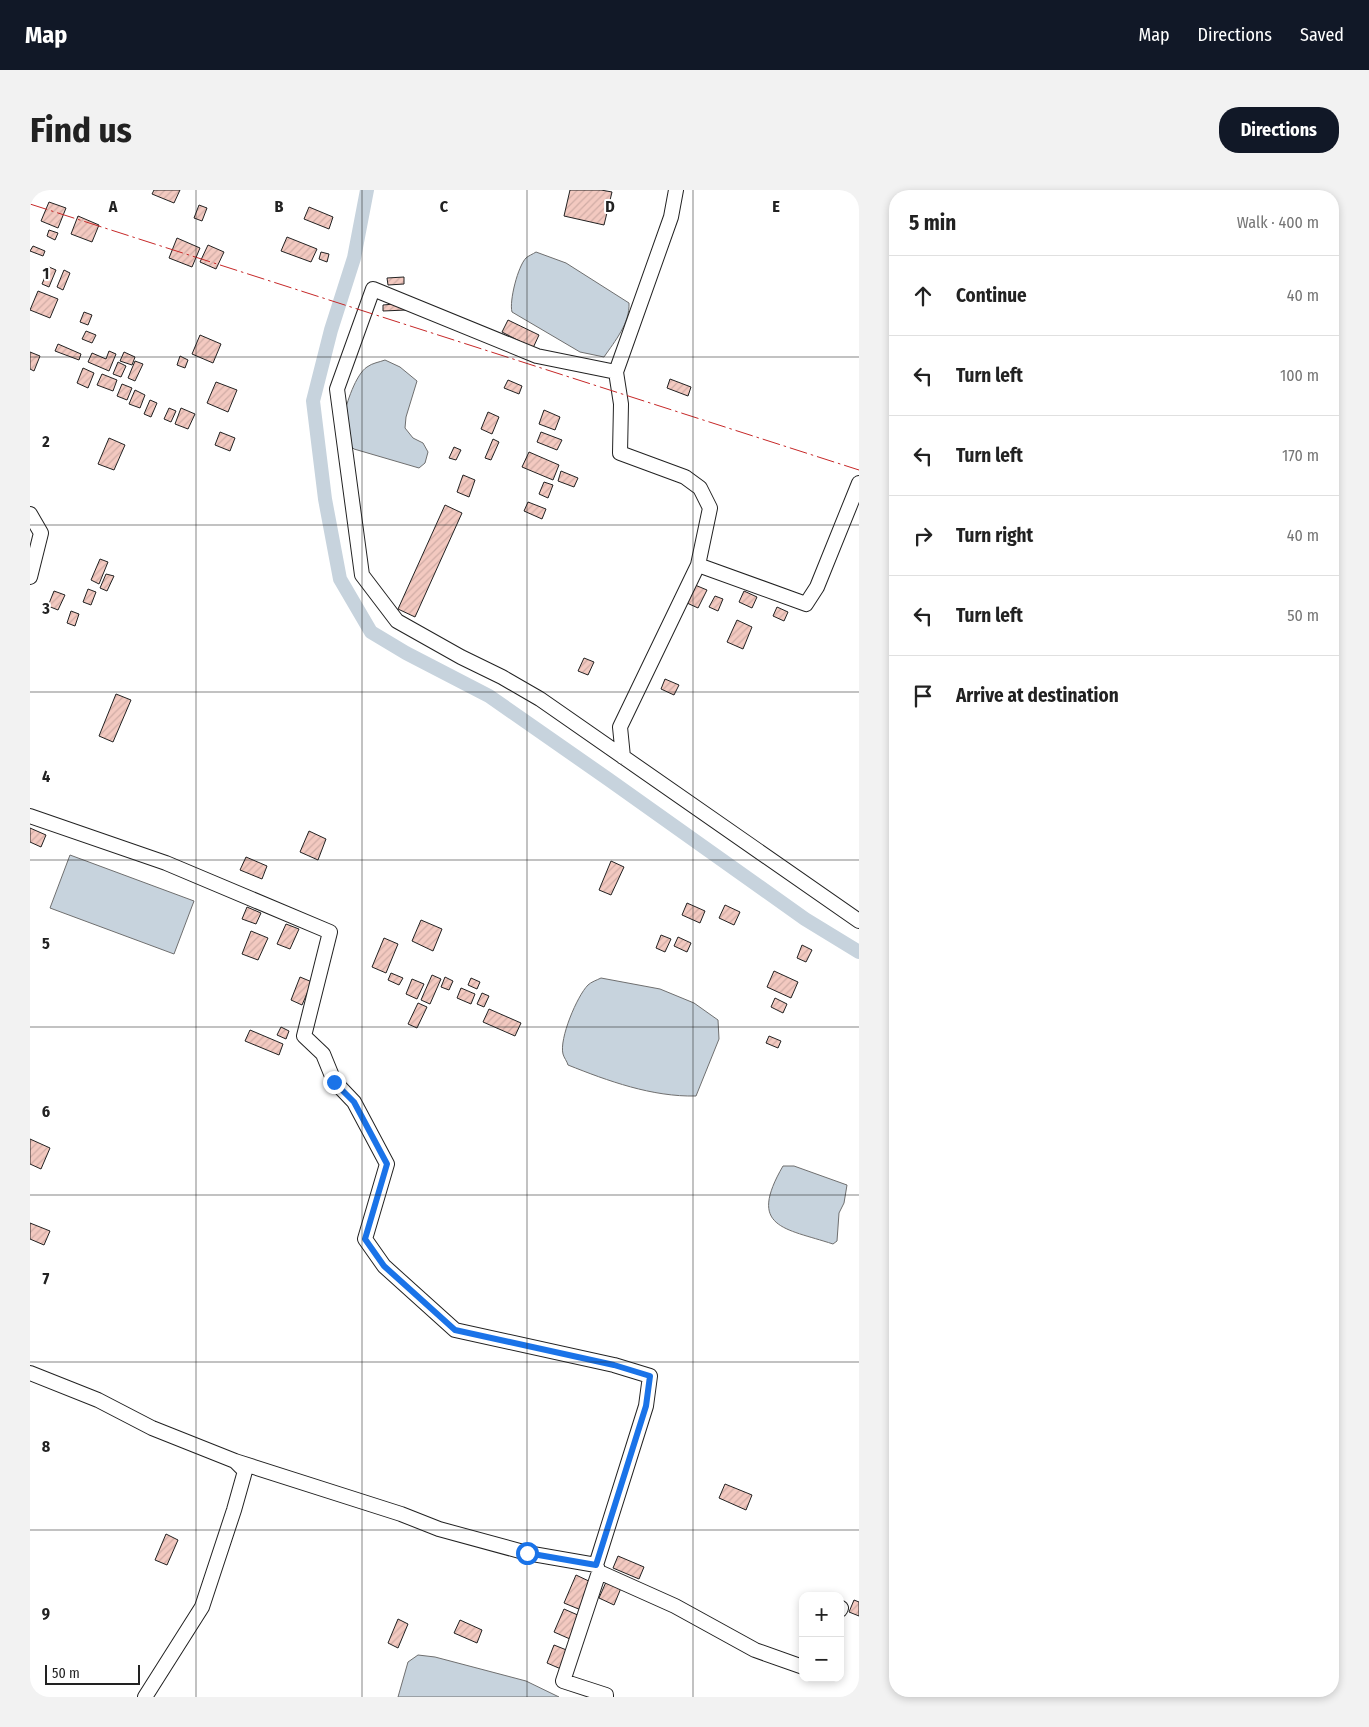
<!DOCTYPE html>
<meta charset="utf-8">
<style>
:root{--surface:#fff;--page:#f2f2f2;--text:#222;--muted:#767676;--line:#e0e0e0;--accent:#111827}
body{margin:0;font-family:"Fira Sans Condensed",sans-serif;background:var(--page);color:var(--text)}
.controls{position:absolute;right:15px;bottom:15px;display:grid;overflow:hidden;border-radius:10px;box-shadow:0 2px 8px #0003}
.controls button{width:45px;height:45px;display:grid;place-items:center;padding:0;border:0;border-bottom:1px solid var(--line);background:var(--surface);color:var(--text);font:25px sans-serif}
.scale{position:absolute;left:15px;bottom:12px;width:95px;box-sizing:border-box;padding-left:5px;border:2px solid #222;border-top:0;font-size:14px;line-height:18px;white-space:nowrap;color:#222;-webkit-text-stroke:4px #fff;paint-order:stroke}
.stop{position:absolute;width:15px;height:15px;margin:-11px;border:4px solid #1a73e8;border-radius:50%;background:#fff}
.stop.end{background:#1a73e8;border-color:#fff;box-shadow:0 1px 5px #0008}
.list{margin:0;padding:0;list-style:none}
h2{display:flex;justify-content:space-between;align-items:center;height:65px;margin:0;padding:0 20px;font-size:21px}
h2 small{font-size:16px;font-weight:400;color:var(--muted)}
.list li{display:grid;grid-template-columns:32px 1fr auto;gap:15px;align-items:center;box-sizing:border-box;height:80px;padding:0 20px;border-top:1px solid var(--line)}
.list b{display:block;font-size:19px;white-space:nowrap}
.list em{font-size:16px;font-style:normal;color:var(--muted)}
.icon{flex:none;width:28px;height:28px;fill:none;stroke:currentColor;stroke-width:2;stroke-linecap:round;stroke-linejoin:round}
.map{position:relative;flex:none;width:829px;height:1507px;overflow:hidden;border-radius:20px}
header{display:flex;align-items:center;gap:30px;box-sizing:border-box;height:70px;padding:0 25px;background:var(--accent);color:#fff}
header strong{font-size:24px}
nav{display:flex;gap:28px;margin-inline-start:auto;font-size:18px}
.intro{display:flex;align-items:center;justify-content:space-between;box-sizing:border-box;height:120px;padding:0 30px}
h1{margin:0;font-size:35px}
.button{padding:12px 22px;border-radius:20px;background:var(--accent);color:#fff;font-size:18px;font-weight:700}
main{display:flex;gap:30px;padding:0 30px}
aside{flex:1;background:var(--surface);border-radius:20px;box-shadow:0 2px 8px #0003}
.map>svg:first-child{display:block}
</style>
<header>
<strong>Map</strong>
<nav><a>Map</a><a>Directions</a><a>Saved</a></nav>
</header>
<div class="intro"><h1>Find us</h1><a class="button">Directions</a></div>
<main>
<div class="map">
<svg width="829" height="1507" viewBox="0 0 829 1507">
<defs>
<pattern id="building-hatch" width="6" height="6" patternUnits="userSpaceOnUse" patternTransform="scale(1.25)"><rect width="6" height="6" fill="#f3c9c0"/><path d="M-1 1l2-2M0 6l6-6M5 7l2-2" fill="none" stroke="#d0aca5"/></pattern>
</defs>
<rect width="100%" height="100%" fill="#fff"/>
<path fill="#c7d3dd" stroke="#6f6f6f" d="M506 62 536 73 599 113C600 133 585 151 574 167L550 162 482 122C479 111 488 76 496 68 498 66 503 64 506 62Z
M355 170 370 177 387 191 376 227 375 238 383 248 393 253 398 262 395 273 389 278 324 259C317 254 313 235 314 226 316 214 326 184 337 177 342 173 350 172 355 170Z
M40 665 164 711 144 764 20 718Z
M571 788 630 799 664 813 688 830 689 849 666 906C622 907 578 891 538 875 537 871 534 868 533 864 529 849 547 806 558 795 561 792 567 790 571 788Z
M753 976H764L817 995 814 1013 809 1023 807 1051 803 1054C754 1038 717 1038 753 976Z
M388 1465 405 1467 496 1491 529 1507H368L378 1472Z"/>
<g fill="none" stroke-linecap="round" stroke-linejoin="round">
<path stroke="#c7d3dd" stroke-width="14" d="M337 0 324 68 301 140 283 211 295 309 310 389 341 442 376 463 459 506 578 589 775 729 829 762"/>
</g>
<path fill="url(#building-hatch)" stroke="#222" d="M124 0H150L144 13 122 4Z
M540 0H571L582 2 574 35 534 26Z
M19 12 36 18 28 38 11 31Z
M169 15 177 18 172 31 164 28Z
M279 17 303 27 299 39 274 29Z
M48 26 69 35 62 52 41 44Z
M19 40 28 43 25 50 17 46Z
M257 47 287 59 281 72 251 61Z
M147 48 170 58 162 77 139 68Z
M178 55 194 62 186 79 170 72Z
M3 56 15 61 13 66 0 61Z
M291 62 299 64 297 72 289 69Z
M19 77 26 80 19 97 12 94Z
M34 80 40 83 33 100 27 97Z
M374 87V94L358 95 357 88Z
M8 101 28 109 20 128 0 120Z
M375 113 376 120 353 121V115Z
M54 122 62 125 58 135 50 132Z
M478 130 509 145 503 158 472 142Z
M56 141 66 145 62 153 52 149Z
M170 145 191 154 183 173 162 164Z
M28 154 51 164 49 170 25 161Z
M79 161 86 164 79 181 58 172 62 163 76 169Z
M0 162 10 166 4 181 0 179Z
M94 162 105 167 102 175 90 171Z
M150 166 158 170 155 178 147 175Z
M105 171 113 174 105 191 98 188Z
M88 172 96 176 91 187 83 184Z
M53 178 64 183 58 198 47 193Z
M72 184 87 190 83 201 67 195Z
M640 189 661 197 658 206 637 198Z
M478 190 492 196 489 204 474 198Z
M186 192 207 200 198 222 177 213Z
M92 194 102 198 97 210 87 206Z
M105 200 115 205 110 218 99 214Z
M120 210 127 213 121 227 114 224Z
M139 218 146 221 141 232 134 229Z
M151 218 165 224 158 239 145 234Z
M514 220 530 227 525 240 509 234Z
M458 222 469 227 462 244 451 239Z
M190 242 205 248 200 261 185 255Z
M511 242 532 250 527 260 507 252Z
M79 248 95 255 84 280 68 274Z
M463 249 469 252 461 270 455 268Z
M424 257 431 260 426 270 419 268Z
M499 262 529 275 523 290 492 277Z
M531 281 548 288 544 297 528 291Z
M433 285 445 290 439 307 427 302Z
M514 292 523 295 518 308 509 304Z
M498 312 516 319 512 329 494 321Z
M415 315 432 323 385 427 368 419Z
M70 369 78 372 69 394 61 390Z
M76 384 84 386 77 401 70 398Z
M665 395 677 400 668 418 657 413Z
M58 399 66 402 61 415 53 412Z
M24 401 35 405 28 420 18 416Z
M714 401 727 407 722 418 709 412Z
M685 406 693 409 688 421 679 417Z
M747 417 758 422 754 431 743 426Z
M41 421 49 424 45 436 37 433Z
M707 430 722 437 713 459 697 452Z
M554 468 564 472 558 485 548 481Z
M635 489 649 495 644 505 631 499Z
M86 504 101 510 83 552 69 546Z
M0 638 16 645 11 657 0 652Z
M279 641 296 649 288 670 270 662Z
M216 667 237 676 232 689 210 680Z
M581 671 594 677 581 705 569 700Z
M657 713 675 721 670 733 652 725Z
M695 715 710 722 704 735 689 728Z
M217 717 231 723 226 734 212 729Z
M391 730 412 739 403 761 382 751Z
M256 734 269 739 260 759 247 754Z
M221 741 238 748 228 770 212 764Z
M631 745 641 749 635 762 626 758Z
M648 747 661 753 657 762 644 756Z
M354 748 368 754 356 783 342 777Z
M772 755 782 760 776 772 767 768Z
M744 781 768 792 761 808 737 797Z
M361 783 373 788 369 795 358 790Z
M402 785 411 789 400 814 391 810Z
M270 787 282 792 272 815 261 810Z
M415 787 423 791 419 800 411 797Z
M441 788 450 792 447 799 438 795Z
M382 789 394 794 387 809 376 804Z
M431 798 445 804 441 814 427 808Z
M452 803 459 806 454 817 447 814Z
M745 808 757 814 753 823 741 817Z
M388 813 397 817 387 838 378 834Z
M459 819 491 833 485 846 453 832Z
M251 837 259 841 256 849 247 845Z
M220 840 253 854 249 865 215 851Z
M739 846 751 851 748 858 736 853Z
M0 949 20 958 11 979 0 974Z
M0 1033 20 1041 14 1055 0 1049Z
M695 1294 722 1305 716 1320 689 1308Z
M136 1344 148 1350 137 1375 125 1370Z
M588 1366 614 1377 609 1389 583 1378Z
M546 1385 563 1393 551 1420 534 1413Z
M576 1392 591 1398 584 1415 569 1408Z
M824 1410 829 1412V1426L819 1422Z
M534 1419 550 1426 540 1449 524 1442Z
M368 1429 378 1434 368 1458 358 1453Z
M430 1430 452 1440 447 1453 424 1443Z
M524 1455 539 1461 531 1479 517 1473Z"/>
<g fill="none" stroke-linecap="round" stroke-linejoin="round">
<defs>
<path id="minor" d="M586 182 641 27 646 0
M0 324 11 343 0 387
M668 375 776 414 787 397 829 293
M593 567 590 537 668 375 680 318 670 298 655 287 590 263 591 214 586 182 507 166 343 99 307 199 332 385 367 431 431 467 472 487 510 509 829 731
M0 626 136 673 300 742 274 846 293 864 304 891 324 912 357 974 335 1049 354 1076 425 1140 584 1175 620 1186 616 1216 566 1375 497 1363 409 1339 371 1324 205 1271 122 1238 68 1210 0 1183
M566 1375 569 1382 533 1491 576 1505V1507
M569 1382 645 1416 725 1460 773 1477
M810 1420 811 1418
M115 1507 172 1417 204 1320 215 1281 205 1271"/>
</defs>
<use href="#minor" stroke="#222" stroke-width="16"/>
<use href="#minor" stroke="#fff" stroke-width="14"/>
<path stroke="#c62828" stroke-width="1" stroke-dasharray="18 4 2.5 4" stroke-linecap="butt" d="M0 14 829 280"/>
</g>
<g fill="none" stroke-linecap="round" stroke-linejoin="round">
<path stroke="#1a73e8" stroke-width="6" d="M304 892 324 912 357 974 335 1049 354 1076 425 1140 584 1175 620 1186 616 1216 566 1375 497 1363"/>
</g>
<path fill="none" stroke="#222" stroke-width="1" stroke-opacity="0.55" d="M166 0V1507M332 0V1507M497 0V1507M663 0V1507M0 167H829M0 335H829M0 502H829M0 670H829M0 837H829M0 1005H829M0 1172H829M0 1340H829"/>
<g font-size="16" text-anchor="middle" font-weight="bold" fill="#222" stroke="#fff" stroke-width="4" stroke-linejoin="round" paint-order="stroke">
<text x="83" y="22">A</text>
<text x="249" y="22">B</text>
<text x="414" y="22">C</text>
<text x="580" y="22">D</text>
<text x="746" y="22">E</text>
<text x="16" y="89">1</text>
<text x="16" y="257">2</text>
<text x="16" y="424">3</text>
<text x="16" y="592">4</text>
<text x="16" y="759">5</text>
<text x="16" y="927">6</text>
<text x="16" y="1094">7</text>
<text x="16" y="1262">8</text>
<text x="16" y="1429">9</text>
</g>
</svg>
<div class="controls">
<button>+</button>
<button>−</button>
</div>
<div class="scale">50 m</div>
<div class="stop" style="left:497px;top:1363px"></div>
<div class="stop end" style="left:304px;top:892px"></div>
</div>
<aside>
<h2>5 min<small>Walk · 400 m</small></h2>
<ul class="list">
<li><svg class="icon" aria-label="ahead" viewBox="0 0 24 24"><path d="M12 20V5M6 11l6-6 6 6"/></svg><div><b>Continue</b></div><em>40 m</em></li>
<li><svg class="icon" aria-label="left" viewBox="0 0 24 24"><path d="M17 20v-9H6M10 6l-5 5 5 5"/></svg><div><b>Turn left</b></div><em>100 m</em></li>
<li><svg class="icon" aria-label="left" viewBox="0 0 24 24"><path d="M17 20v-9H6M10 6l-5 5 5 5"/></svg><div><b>Turn left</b></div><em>170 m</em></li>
<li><svg class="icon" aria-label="right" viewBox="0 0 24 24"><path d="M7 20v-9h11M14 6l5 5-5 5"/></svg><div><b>Turn right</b></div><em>40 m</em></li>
<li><svg class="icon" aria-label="left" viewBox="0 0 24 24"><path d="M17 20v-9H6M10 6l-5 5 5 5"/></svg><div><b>Turn left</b></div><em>50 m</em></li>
<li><svg class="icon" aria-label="arrive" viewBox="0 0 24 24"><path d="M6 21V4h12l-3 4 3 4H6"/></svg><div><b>Arrive at destination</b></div></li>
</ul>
</aside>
</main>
